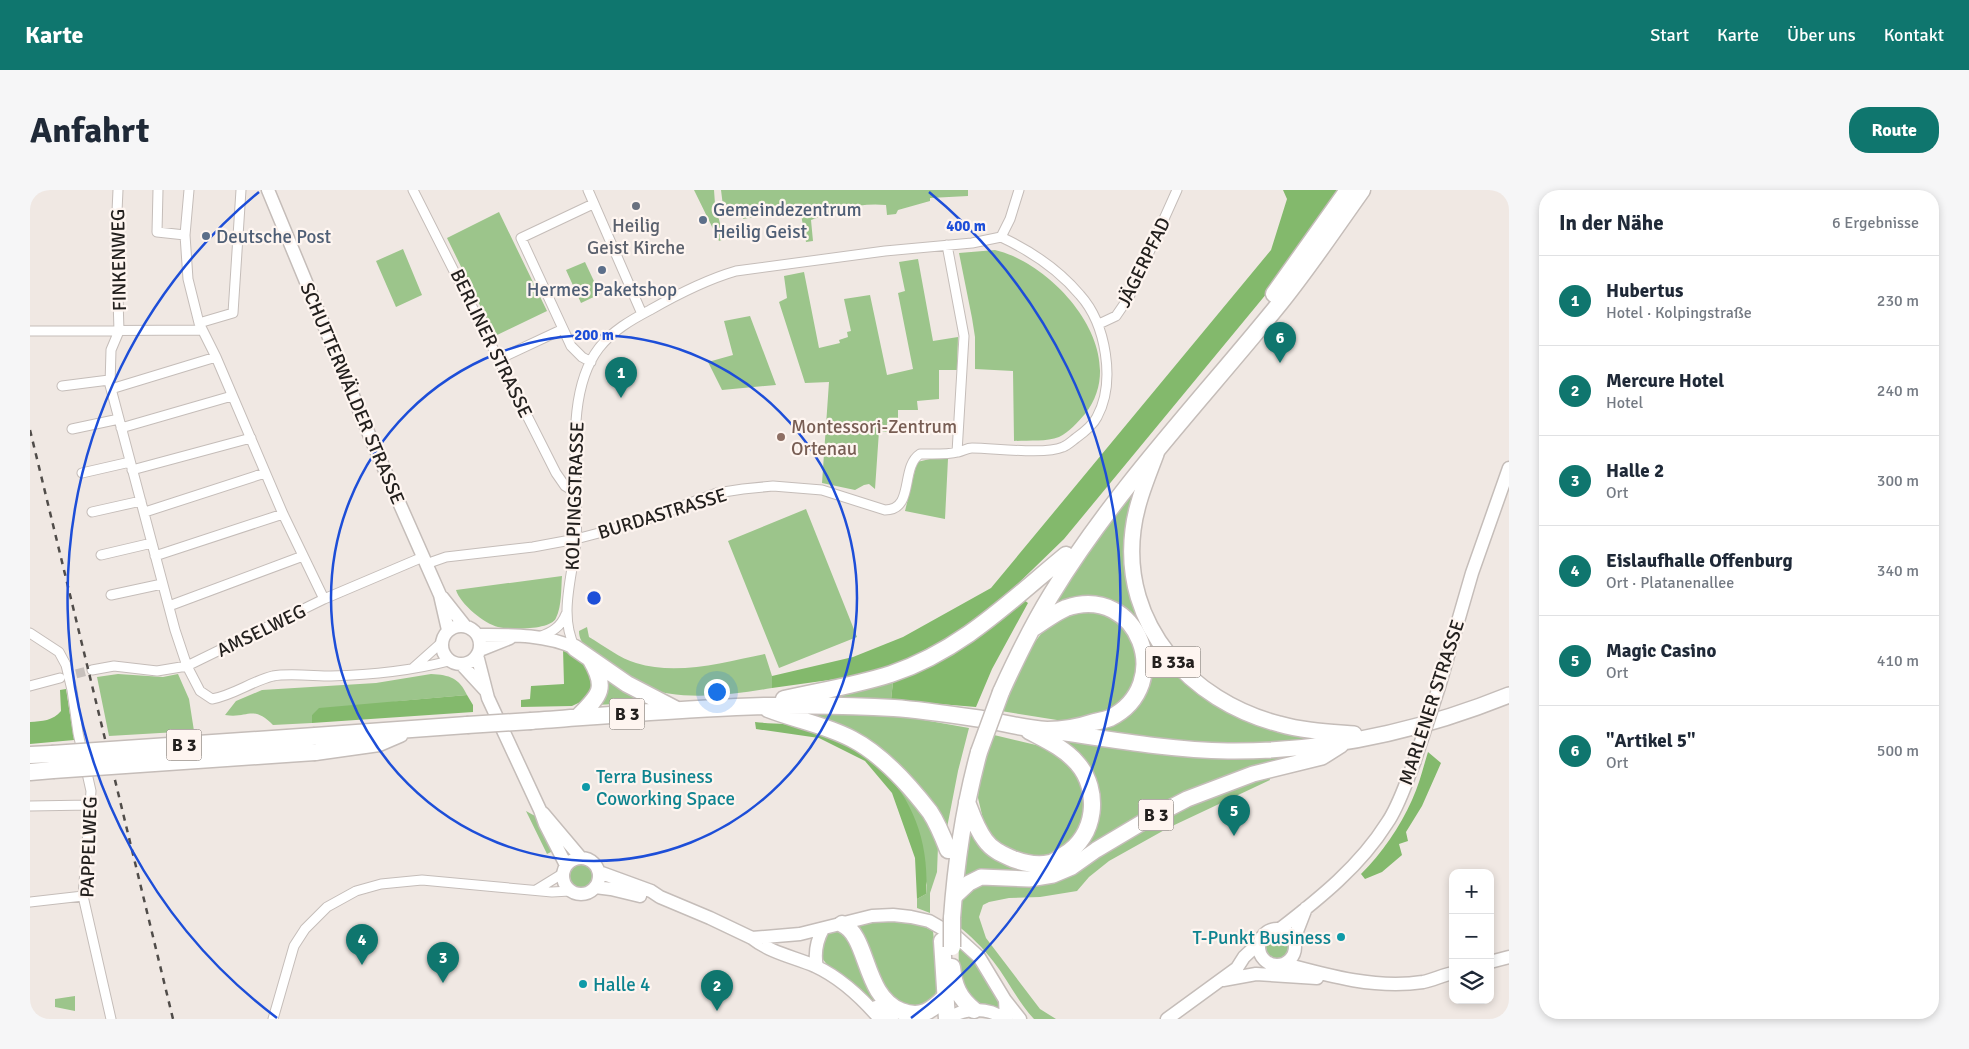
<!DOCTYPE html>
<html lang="de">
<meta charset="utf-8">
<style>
:root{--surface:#fff;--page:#f6f6f7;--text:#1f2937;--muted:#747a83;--line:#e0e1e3;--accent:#0f766e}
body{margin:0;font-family:Signika,sans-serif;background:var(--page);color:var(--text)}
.controls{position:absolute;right:15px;bottom:15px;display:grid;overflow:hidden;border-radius:10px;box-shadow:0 2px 8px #0003}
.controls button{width:45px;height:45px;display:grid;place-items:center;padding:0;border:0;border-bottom:1px solid var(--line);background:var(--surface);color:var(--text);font:25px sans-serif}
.you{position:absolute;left:686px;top:501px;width:18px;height:18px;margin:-12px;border:4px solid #fff;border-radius:50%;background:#1a73e8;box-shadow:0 0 0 8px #1a73e833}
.badge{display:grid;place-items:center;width:32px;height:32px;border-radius:50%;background:var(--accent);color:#fff;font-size:16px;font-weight:700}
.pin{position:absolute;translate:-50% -41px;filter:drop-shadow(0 1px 2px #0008)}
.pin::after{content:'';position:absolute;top:26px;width:18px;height:15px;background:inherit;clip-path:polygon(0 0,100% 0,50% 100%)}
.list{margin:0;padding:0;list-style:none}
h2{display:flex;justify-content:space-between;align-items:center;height:65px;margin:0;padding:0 20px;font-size:21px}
h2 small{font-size:16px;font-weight:400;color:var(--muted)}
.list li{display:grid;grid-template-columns:32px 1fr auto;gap:15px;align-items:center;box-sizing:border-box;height:90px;padding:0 20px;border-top:1px solid var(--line)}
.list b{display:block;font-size:19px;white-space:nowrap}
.list p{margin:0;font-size:16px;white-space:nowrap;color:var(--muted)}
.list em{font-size:16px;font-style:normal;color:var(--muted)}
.icon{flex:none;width:28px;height:28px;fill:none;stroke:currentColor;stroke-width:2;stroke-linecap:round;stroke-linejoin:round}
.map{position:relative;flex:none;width:1479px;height:829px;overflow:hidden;border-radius:20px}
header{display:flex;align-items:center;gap:30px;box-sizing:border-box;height:70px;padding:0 25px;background:var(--accent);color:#fff}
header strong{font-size:24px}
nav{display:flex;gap:28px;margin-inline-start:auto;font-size:18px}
.intro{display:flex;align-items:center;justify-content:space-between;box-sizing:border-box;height:120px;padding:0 30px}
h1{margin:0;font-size:35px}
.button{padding:12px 22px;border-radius:20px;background:var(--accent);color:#fff;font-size:18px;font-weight:700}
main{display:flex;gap:30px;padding:0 30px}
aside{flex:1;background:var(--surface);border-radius:20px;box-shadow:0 2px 8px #0003}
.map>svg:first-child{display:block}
</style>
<header>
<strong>Karte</strong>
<nav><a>Start</a><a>Karte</a><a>Über uns</a><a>Kontakt</a></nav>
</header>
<div class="intro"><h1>Anfahrt</h1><a class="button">Route</a></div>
<main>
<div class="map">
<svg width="1479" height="829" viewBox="0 0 1479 829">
<rect width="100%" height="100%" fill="#f0e8e3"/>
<path fill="#9cc58b" d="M664 0H684L685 14 694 49 689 51Z
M691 0H938V6L900 8V11L868 20 866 24 857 25 856 15C829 12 805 21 781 30L783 51 776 52 770 19 713 29 712 23 694 24Z
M469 22 517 121 465 146 417 48Z
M373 59 392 105 366 117 346 71Z
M965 60C1026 74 1103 163 1055 224 1048 232 1039 242 1029 247 1016 252 998 250 984 251L983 181 945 179V147L942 128 929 63Z
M888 69 903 151 928 147 927 180H909V209L887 211 888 220H868V232L857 233V242L849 241 845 299 839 294 834 295 825 300 792 293 799 192 775 193 749 112 757 108 754 86 774 82 789 158 810 153 809 150 818 147 817 142 821 141 814 109 840 105 857 185 883 179 868 103 875 101 869 72Z
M555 72 570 104 551 113 536 80Z
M720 126 746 195 692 200 678 172 703 165 694 131Z
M900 269H918L915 329 875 321 887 272Z
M1110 291 1099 393 1168 501 1296 550 1209 555 1149 552 1057 540 1086 530 1122 471 1078 412 1018 424 1055 363Z
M776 319 827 447 749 478 698 351Z
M532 386C531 398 532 416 526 428 521 440 481 440 468 437 455 434 430 414 426 400Z
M1072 421 1104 444 1109 488 1087 519 1056 530H1027L971 521C983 490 1006 432 1041 423 1050 421 1062 422 1072 421Z
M557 437 559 447C573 455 591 469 606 473 648 486 694 472 735 464L742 486V498C700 505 651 512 610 496 596 490 571 468 557 458 552 453 549 448 549 441Z
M571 483 624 512 566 515Z
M88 484 133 487 148 484 159 509 164 541 79 546 67 487Z
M401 484C420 485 429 488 437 505L370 511 282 525V533L243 535C222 514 218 529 195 525L206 511 232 500 346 493Z
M863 492 861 510H783Z
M765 520 860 524 939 538 928 581 915 648 887 599Z
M964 545 1006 555 1023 561 1040 574 1051 589 1056 620 1045 651 1021 667 986 666 962 648 954 633 948 608 949 592 954 568Z
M1021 548 1274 565 1191 589 1031 676 929 695 936 639 952 656 963 665 1034 671 1069 608Z
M1239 586 1240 590 1138 638 1079 671 1059 687 1047 701 1010 707 979 708 959 712 953 715 949 727 956 748 1010 819 1026 829H1004C988 812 978 790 963 771 953 758 941 746 928 736L932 706 949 693 985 692 1130 630 1182 604Z
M867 594 893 621 908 656 907 682 900 703V723L887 718V709L896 704 897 695Z
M496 621 505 626 525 660 517 664Z
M537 685a14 14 0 1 1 28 0a14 14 0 1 1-28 0Z
M847 730C867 731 885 731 903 741 905 764 913 791 902 813L882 820 859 808 823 735Z
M803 740 816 742 834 784 880 829H867L798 776 792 768V749Z
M1233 756a14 14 0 1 1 28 0a14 14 0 1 1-28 0Z
M929 755C948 771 963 795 971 818 963 816 954 815 947 812 928 804 928 773 929 755Z
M45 806V821L25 817V809Z"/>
<path fill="#83b96c" d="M1253 0H1313L1252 85 1034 349 971 410 927 443 879 468 835 485 742 498V486L823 467 873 447 961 398 1241 60 1257 9Z
M994 410 998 413 962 479 946 517 861 510 863 492C913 467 953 449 994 410Z
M533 459C549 466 558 476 565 491L559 508 542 516 491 517V510L500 509 501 496 534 494Z
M36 499 44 550 0 554V532C12 531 23 531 31 521L30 500Z
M437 505 443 515V522L282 533V525L289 518Z
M725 532C743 534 762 533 779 538 856 559 902 624 896 704L887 709 885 668 862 603 835 571 789 548 726 539Z
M1398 562 1411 573 1392 616 1376 642 1378 651 1369 654 1372 665 1352 682 1335 689 1331 684C1352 663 1370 637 1382 610 1389 595 1393 578 1398 562Z"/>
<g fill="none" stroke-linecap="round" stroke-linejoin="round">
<path stroke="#c7c0bc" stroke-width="9" stroke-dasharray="9 4.5" stroke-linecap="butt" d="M33 487 62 480"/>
<defs>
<path id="street" d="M88 0 86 43 89 141 81 160 80 195 145 440 157 476 170 501 182 509C204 505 222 491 243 486 258 483 285 486 301 486 341 485 380 481 419 471
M128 0 127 42 155 45 159 0
M383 0 526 283 535 296 545 302
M558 0 612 124
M155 45 158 89 169 133 186 167 253 324 294 409
M917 55 934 146 927 262
M169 133 203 123 211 0
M1069 134 1086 126 1099 107 1147 0
M0 141 172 140
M469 169 533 139
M561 172 552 167 541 156 491 48 563 14
M32 196 79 190
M81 199 186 167
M91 238 202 206
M42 239 89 229
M102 280 221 248
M52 283 100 272
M62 322 111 311
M115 322 235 283
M71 365 122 353
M125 366 253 324
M396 374 416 367 503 357 546 349 603 334 687 303 713 299 743 296 792 300 855 320C885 320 870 277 890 264 902 264 916 265 928 262 933 261 937 258 942 258 964 258 1015 265 1033 257 1038 255 1042 251 1046 248 1053 243 1063 235 1067 227 1086 192 1076 134 1050 105 1029 80 1001 61 971 47
M81 405 132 394
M139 416 273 366
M0 443 29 462 36 475 42 500 48 543 61 601 53 706 81 829
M509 447C522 442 531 437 536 424
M545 458C528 424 543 386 546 350 550 293 532 206 569 158 582 141 601 130 620 120 648 104 675 90 706 81L855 61 942 53 971 47 980 29 989 0
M383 478 411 453
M62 480 84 476 127 481 157 476 294 409 393 367
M0 496 30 488
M0 616 60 615
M506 700 532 684
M0 712 53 706
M243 829 264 756 275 739 297 717 326 701 351 694 392 690 522 702 540 701"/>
<path id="secondary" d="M238 0 341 249 410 405 418 440
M412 407 435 436
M412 455a19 19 0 1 1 38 0a19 19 0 1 1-38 0Z
M448 445C480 445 515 444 545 458
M450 460 480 448
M447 465 458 508 510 620 515 634 536 675
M432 475 455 500
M1409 497 1442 383 1479 278
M513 623 551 668
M533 686a18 18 0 1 1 36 0a18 18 0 1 1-36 0Z
M569 682 621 701 630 707 680 728 722 748 770 744 842 726 863 725 881 727 899 731 927 747 949 767 975 810 976 829
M565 697 581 699 610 706
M1229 757a18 18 0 1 1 36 0a18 18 0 1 1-36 0Z
M1250 739C1290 708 1330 676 1357 633 1369 616 1376 592 1384 573
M722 748C741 763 764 767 785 776 811 788 832 808 850 829
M1264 749 1276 718
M1460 772 1479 767
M1255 774C1299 786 1346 799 1393 792 1403 790 1413 785 1423 783
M787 777C784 763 786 752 793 739
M1193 790 1226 784 1287 788
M975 810 990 829
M846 817 862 829
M918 829C934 817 959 817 974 829
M1137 829 1207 778 1214 767 1229 753"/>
<path id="primary" d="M1126 264C1117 288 1106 314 1103 340 1091 435 1160 511 1249 534 1273 541 1298 542 1324 544
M1029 542C1084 550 1142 560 1198 561 1295 562 1390 541 1479 505
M924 707 939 693 951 687 999 689 1023 685 1042 677 1066 660 1113 632 1157 609 1223 584 1292 567 1311 555"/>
<path id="highway" d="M1244 104 1318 0
M545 458 597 494 647 520
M971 502C986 469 1002 436 1021 405 1084 301 1174 207 1250 113 1279 77 1305 38 1332 0
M754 509C790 501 827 495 861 484 932 460 980 411 1036 365
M738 519C766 530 796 535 822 549 851 564 880 596 900 622 908 634 913 647 918 660
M548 527C569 506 578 499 561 470
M501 531C622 522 743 510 864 518 891 520 918 524 945 528 968 531 993 539 1017 540 1032 540 1049 537 1064 532 1069 531 1075 530 1080 528 1146 495 1109 393 1036 418 1024 423 1012 433 1002 439
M285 546 437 535
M285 562 349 553 370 544
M0 565 22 564
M0 582 23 580
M937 612C942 625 946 638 955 650 962 660 972 664 983 669 994 673 1008 676 1020 673 1025 672 1030 668 1034 665 1066 647 1071 600 1047 573 1034 558 1016 550 999 541
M922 728C926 672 934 617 949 562
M812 734C839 746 833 806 871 821 891 829 902 820 915 807
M912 751 917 829
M922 777C924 796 929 808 944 820"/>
</defs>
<use href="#street" stroke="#c5bdb9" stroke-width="11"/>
<use href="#secondary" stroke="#c5bdb9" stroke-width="15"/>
<use href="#primary" stroke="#c5bdb9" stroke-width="18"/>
<use href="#highway" stroke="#c5bdb9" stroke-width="19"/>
<use href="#street" stroke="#fff" stroke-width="9"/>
<use href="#secondary" stroke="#fff" stroke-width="12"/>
<use href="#primary" stroke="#fff" stroke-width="15"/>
<use href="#highway" stroke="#fff" stroke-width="16"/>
<path stroke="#504c49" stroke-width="2.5" stroke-dasharray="6 6" stroke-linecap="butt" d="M0 240 143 829"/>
<defs>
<path id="secondary-bridge" d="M1384 573 1409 497"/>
<path id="highway-bridge" d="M437 535 501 531
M949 562 971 502
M22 564 285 546
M23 580 285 562
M922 757V728"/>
</defs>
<use href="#secondary-bridge" stroke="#c5bdb9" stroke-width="15" stroke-linecap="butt"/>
<use href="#highway-bridge" stroke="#c5bdb9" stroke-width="19" stroke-linecap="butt"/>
<use href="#secondary-bridge" stroke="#fff" stroke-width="12"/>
<use href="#highway-bridge" stroke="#fff" stroke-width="16"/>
</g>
<g fill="none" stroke="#1d4ed8" stroke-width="2.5">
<circle cx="564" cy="408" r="263"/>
<path d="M247 828A526 526 0 0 1 229 2M899 2A526 526 0 0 1 881 828"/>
</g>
<circle fill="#6b7280" stroke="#fef5f0" stroke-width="2" cx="606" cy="16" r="5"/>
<g fill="#5c6f8a" stroke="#fef5f0" stroke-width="2">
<circle cx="673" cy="30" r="5"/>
<circle cx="176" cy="46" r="5"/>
<circle cx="572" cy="80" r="5"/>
</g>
<circle fill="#8d6e63" stroke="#fef5f0" stroke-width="2" cx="751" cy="247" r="5"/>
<g fill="#0f9aa8" stroke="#fef5f0" stroke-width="2">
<circle cx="556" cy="597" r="5"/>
<circle cx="1311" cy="747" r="5"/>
<circle cx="553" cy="794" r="5"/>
</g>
<g text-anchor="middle" stroke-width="4.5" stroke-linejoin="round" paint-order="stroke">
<g fill="#fef5f0" stroke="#65605d" stroke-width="1">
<rect x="1115.5" y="456.5" width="55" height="31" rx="4"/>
<rect x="579.5" y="508.5" width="35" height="31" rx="4"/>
<rect x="136.5" y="539.5" width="35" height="31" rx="4"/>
<rect x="1108.5" y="609.5" width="35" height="31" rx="4"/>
</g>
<g font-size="18" font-weight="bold" fill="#23201e">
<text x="1143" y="478">B 33a</text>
<text x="597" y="530">B 3</text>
<text x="154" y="561">B 3</text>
<text x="1126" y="631">B 3</text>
</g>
<g font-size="19" fill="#4e5e75" stroke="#fef5f0" text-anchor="start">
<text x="683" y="26">Gemeindezentrum<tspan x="683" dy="22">Heilig Geist</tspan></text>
<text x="186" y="53">Deutsche Post</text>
<text x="572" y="106" text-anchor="middle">Hermes Paketshop</text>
</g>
<g font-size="19" fill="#5b616d" stroke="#fef5f0">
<text x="606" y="42">Heilig<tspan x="606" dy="22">Geist Kirche</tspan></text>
</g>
<g font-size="19" fill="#23201e" stroke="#fef5f0">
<text transform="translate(88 70) rotate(-91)" y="7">FINKENWEG</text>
<text transform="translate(1113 72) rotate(-64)" y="7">JÄGERPFAD</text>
<text transform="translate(462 153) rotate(64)" y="7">BERLINER STRASSE</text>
<text transform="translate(323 203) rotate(67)" y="7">SCHUTTERWÄLDER STRASSE</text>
<text transform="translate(544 306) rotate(-88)" y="7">KOLPINGSTRASSE</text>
<text transform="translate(632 323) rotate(-17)" y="7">BURDASTRASSE</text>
<text transform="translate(231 440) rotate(-26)" y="7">AMSELWEG</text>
<text transform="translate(1401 512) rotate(-72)" y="7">MARLENER STRASSE</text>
<text transform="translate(58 657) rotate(-88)" y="7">PAPPELWEG</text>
</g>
<g font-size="19" fill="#785e54" stroke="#fef5f0" text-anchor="start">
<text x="761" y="243">Montessori-Zentrum<tspan x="761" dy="22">Ortenau</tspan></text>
</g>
<g font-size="19" fill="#0d838f" stroke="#fef5f0" text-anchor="start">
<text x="566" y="593">Terra Business<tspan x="566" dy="22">Coworking Space</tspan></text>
<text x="1301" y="754" text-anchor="end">T-Punkt Business</text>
<text x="563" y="801">Halle 4</text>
</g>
</g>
<circle cx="564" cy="408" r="8" fill="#1d4ed8" stroke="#fef5f0" stroke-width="2.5"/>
<g font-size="15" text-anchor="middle" font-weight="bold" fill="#1d4ed8" stroke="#fef5f0" stroke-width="4.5" stroke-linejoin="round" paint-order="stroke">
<text x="936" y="41">400 m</text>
<text x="564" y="150">200 m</text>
</g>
</svg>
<div class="controls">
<button>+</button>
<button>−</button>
<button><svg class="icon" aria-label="layers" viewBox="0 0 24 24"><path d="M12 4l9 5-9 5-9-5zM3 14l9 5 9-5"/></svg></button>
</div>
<div class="you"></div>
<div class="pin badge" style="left:591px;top:208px">1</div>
<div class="pin badge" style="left:687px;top:821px">2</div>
<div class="pin badge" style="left:413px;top:793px">3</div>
<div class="pin badge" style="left:332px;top:775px">4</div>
<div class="pin badge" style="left:1204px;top:646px">5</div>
<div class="pin badge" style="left:1250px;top:173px">6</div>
</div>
<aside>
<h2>In der Nähe<small>6 Ergebnisse</small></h2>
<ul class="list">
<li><span class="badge">1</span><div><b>Hubertus</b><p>Hotel · Kolpingstraße</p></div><em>230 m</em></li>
<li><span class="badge">2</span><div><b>Mercure Hotel</b><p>Hotel</p></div><em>240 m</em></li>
<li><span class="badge">3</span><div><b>Halle 2</b><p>Ort</p></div><em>300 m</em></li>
<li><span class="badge">4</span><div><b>Eislaufhalle Offenburg</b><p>Ort · Platanenallee</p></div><em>340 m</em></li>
<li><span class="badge">5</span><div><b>Magic Casino</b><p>Ort</p></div><em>410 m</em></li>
<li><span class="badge">6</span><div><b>&quot;Artikel 5&quot;</b><p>Ort</p></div><em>500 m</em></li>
</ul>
</aside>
</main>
